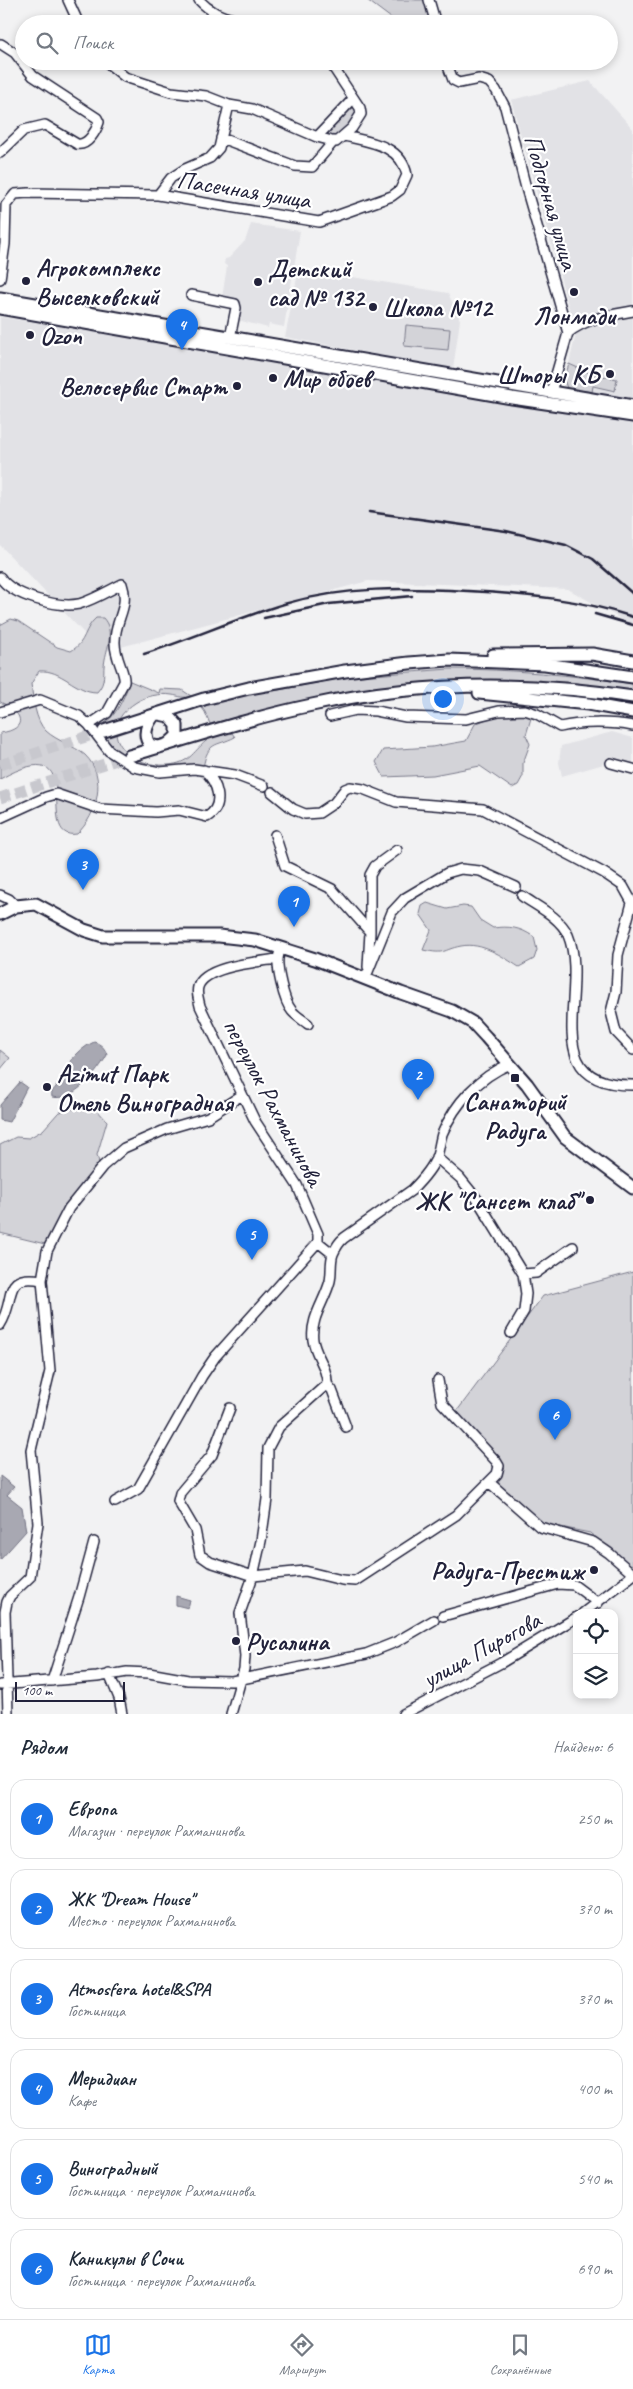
<!DOCTYPE html>
<html lang="ru">
<meta charset="utf-8">
<style>
:root{--surface:#fff;--page:#f6f6f7;--text:#1f2937;--muted:#747a83;--line:#e0e1e3;--accent:#1a73e8}
body{margin:0;font-family:Caveat,sans-serif;background:var(--page);color:var(--text)}
.controls{position:absolute;right:15px;bottom:15px;display:grid;overflow:hidden;border-radius:10px;box-shadow:0 2px 8px #0003}
.controls button{width:45px;height:45px;display:grid;place-items:center;padding:0;border:0;border-bottom:1px solid var(--line);background:var(--surface);color:var(--text);font:25px sans-serif}
.scale{position:absolute;left:15px;bottom:12px;width:110px;box-sizing:border-box;padding-left:5px;border:2px solid #22223b;border-top:0;font-size:14px;line-height:18px;white-space:nowrap;color:#22223b;-webkit-text-stroke:4px #fff;paint-order:stroke}
.you{position:absolute;left:442px;top:698px;width:18px;height:18px;margin:-12px;border:4px solid #fff;border-radius:50%;background:#1a73e8;box-shadow:0 0 0 8px #1a73e833}
.badge{display:grid;place-items:center;width:32px;height:32px;border-radius:50%;background:var(--accent);color:#fff;font-size:16px;font-weight:700}
.pin{position:absolute;translate:-50% -41px;filter:drop-shadow(0 1px 2px #0008)}
.pin::after{content:'';position:absolute;top:26px;width:18px;height:15px;background:inherit;clip-path:polygon(0 0,100% 0,50% 100%)}
.list{margin:0;padding:0;list-style:none}
h2{display:flex;justify-content:space-between;align-items:center;height:65px;margin:0;padding:0 20px;font-size:21px}
h2 small{font-size:16px;font-weight:400;color:var(--muted)}
.list li{display:grid;grid-template-columns:32px 1fr auto;gap:15px;align-items:center;box-sizing:border-box;height:80px;margin:0 10px 10px;padding:0 10px;border:1px solid var(--line);border-radius:15px}
.list b{display:block;font-size:19px;white-space:nowrap}
.list p{margin:0;font-size:16px;white-space:nowrap;color:var(--muted)}
.list em{font-size:16px;font-style:normal;color:var(--muted)}
.icon{flex:none;width:28px;height:28px;fill:none;stroke:currentColor;stroke-width:2;stroke-linecap:round;stroke-linejoin:round}
.map{position:relative;flex:none;width:633px;height:1714px;overflow:hidden}
.search{position:absolute;background:var(--surface);box-shadow:0 2px 8px #0003;left:15px;right:15px;top:15px;height:55px;display:flex;align-items:center;gap:12px;box-sizing:border-box;padding:0 18px;border-radius:28px;color:var(--muted);font-size:19px}
.sheet{height:605px;background:var(--surface)}
nav{display:flex;justify-content:space-around;align-items:center;box-sizing:border-box;height:70px;border-top:1px solid var(--line);background:var(--surface);font-size:14px;color:var(--muted)}
nav a{display:grid;justify-items:center;gap:2px}
nav .on{color:var(--accent)}
.map>svg:first-child{display:block}
</style>
<div class="map">
<svg width="633" height="1714" viewBox="0 0 633 1714">
<rect width="100%" height="100%" fill="#f2f2f3"/>
<filter id="ink" filterUnits="userSpaceOnUse"><feTurbulence type="fractalNoise" baseFrequency=".02" numOctaves="2"/><feDisplacementMap in="SourceGraphic" scale="10" xChannelSelector="R" yChannelSelector="G"/><feConvolveMatrix kernelMatrix="1 2 1 2 8 2 1 2 1" color-interpolation-filters="sRGB"/></filter>
<g filter="url(#ink)">
<path fill="#e2e2e6" d="M590 81 633 129V626L568 589 368 581 102 652 0 545V317L560 401 576 334 511 100Z
M251 224 300 231 284 327 269 324 268 328 238 320V305L222 298 227 266 224 264 225 259 229 258 245 241Z
M299 268 448 293 460 320 453 369 285 337Z
M612 732 633 738V767L611 762 562 776 559 763 561 746Z"/>
<path fill="#d3d3d8" stroke="#7a7a8a" d="M367 0H433L440 24H399Z
M353 105 356 109C357 118 346 136 335 138 332 138 329 137 326 136Z
M406 325 450 329 448 350 404 346Z
M569 364 592 374 617 379 615 391 593 386 592 392 567 388 564 380Z
M96 618H103C114 630 108 645 105 659 102 673 107 681 97 692 75 692 62 669 39 671L31 684C33 697 35 721 46 731 57 741 73 745 85 755 108 777 97 815 77 834 31 842 93 727 0 779V733C30 729 22 711 0 702V625L11 619 18 621 57 647 71 651C86 643 84 628 96 618Z
M449 669C511 669 572 675 633 684V691C593 686 553 681 512 680 443 680 362 687 294 703 266 709 238 717 210 724L205 712 200 705 263 689 268 692 348 677Z
M130 681 159 693 160 689 182 690 191 696C184 699 179 696 172 695 160 693 145 696 135 703 93 731 128 768 168 765 190 763 192 753 206 741 211 736 225 735 232 733L235 737C216 747 208 740 203 768 189 764 179 767 165 767 133 768 115 750 96 728 115 721 124 698 130 681Z
M498 714H528L531 718 526 735 530 744 523 763V776L518 785 512 788 480 766 433 775 384 777 376 762 383 750 432 747 466 741 475 724Z
M427 903 447 909 463 906 471 907 480 920 493 928C509 926 520 927 534 937L537 950 534 959 519 967C502 956 482 942 461 946 441 950 447 955 423 950L431 930 420 914 422 906Z
M0 1050 10 1058 0 1070Z
M68 1109H96L107 1121 97 1155 100 1166 49 1245 0 1233V1145L16 1137 29 1138 43 1130 58 1113Z
M633 1272V1564L629 1567 590 1533 536 1522 498 1487 501 1465 454 1415 543 1296Z"/>
<path fill="#a8a8b2" stroke="#727282" d="M94 1042C101 1044 105 1048 107 1055 98 1072 73 1102 52 1097 51 1091 53 1091 56 1087 65 1069 74 1051 94 1042Z
M20 1082 27 1087 9 1122 0 1120V1105Z
M0 1476 14 1487 7 1495 22 1507 26 1531 0 1560Z
M176 1596 190 1600 188 1608 176 1605Z"/>
<g fill="none" stroke-linecap="round" stroke-linejoin="round">
<path stroke="#c8c8ce" stroke-width="11" stroke-dasharray="11 5.5" stroke-linecap="butt" d="M0 765 104 731
M0 798 129 756"/>
<defs>
<path id="minor" d="M68 0 79 24
M199 0C225 28 262 21 297 21L303 24
M429 0 436 24
M105 61 125 77 171 92 206 96 229 105 252 109 317 137 336 142 352 128 361 114 360 108 329 61
M446 61 453 80 459 83 479 79 489 82 496 90 505 107 526 188 568 333 551 392
M317 137 353 99
M221 138 295 166 312 167 334 141
M0 153 24 130 45 125 77 144C88 146 96 131 99 122L97 118 33 76 15 53 1 44
M158 195 319 222 392 196 400 190 407 175C401 145 370 142 344 136
M6 205 15 194 28 193 158 195 171 178 185 169 210 158 219 148 229 105
M0 279 5 244 6 205
M191 295 235 304 236 308 230 338
M568 333C586 318 611 315 633 311
M0 577C12 596 58 608 79 604 93 600 108 591 122 584 130 607 115 619 115 641 114 657 126 673 124 682L107 713 89 725
M0 712 40 700 79 716 89 725 109 751 134 767 160 772 194 769 235 775 264 786
M330 716 356 710 376 711 406 717 466 719 499 711 525 710 537 714 560 727C582 722 611 722 633 726
M611 763 633 769
M272 792 293 809 305 814 319 813 334 803 345 789 350 787 363 789 396 802 483 809 604 873 623 886 633 904
M0 818 46 797 56 794 100 809 156 812 179 810 207 817C226 805 217 782 204 770
M275 835 285 866 332 889 370 932
M0 895 9 899 16 906
M522 896C538 907 560 917 568 935 591 990 534 1086 633 1085
M632 903 618 955 616 992 611 1012 616 1032 633 1050
M279 954C275 965 284 1002 292 1011 296 1016 303 1020 308 1024
M368 967 370 932V875L375 866 397 850
M365 979 392 912 405 898 447 873 461 869 480 871 516 887
M436 1157 460 1178 477 1199 523 1274 526 1294 524 1311 511 1333
M318 1242 333 1254
M523 1274 536 1273 573 1247
M0 1325C17 1299 0 1273 42 1280
M327 1384 332 1390 346 1427
M230 1408 212 1455 180 1493 178 1501 195 1530 200 1555 210 1562 253 1576 305 1571 342 1580 355 1581 456 1515 497 1474 499 1466 496 1461 442 1403 438 1380
M490 1483 540 1527 593 1542 609 1553 633 1574
M115 1502 138 1489 202 1376 215 1357 318 1242V1234L297 1185 255 1121 200 1006C199 1000 196 994 198 987 204 966 259 962 277 959
M583 1613 633 1575
M443 1616 558 1584 574 1585 598 1603
M109 1674 119 1698 122 1714
M52 1681 79 1597 94 1542
M0 1685 97 1677 127 1672 149 1673 188 1680 232 1681 366 1654 396 1642 434 1620
M8 1714 5 1612 7 1602 10 1596 30 1577 38 1523 31 1450 50 1371 42 1280 47 1251 69 1208 103 1166 124 1148 167 1129 208 1117 242 1095
M231 1714 244 1669 245 1656 240 1613 253 1576 261 1541 267 1499 268 1448 279 1427 327 1384C328 1368 315 1355 313 1340 310 1318 325 1301 330 1281 332 1272 330 1262 333 1254 336 1247 339 1242 344 1238L412 1190C421 1181 432 1169 437 1156 439 1149 440 1141 442 1134 455 1103 479 1077 510 1064
M403 1714 501 1663 577 1617"/>
<path id="major" d="M0 298 633 406
M0 308 512 398 633 416
M493 655 592 654 633 661
M479 693 588 704 633 712
M159 714 169 716 177 725V736L168 744
M154 715C147 724 142 734 150 745L159 747
M104 731 204 699 249 688 345 671 409 663 449 660 545 664 633 677
M129 756C190 738 250 718 312 705 417 682 527 681 633 697
M0 914 16 906 36 904 84 930 103 936H219L255 940 315 959 401 993 452 1011 473 1023 486 1037 527 1084 565 1137 633 1188"/>
</defs>
<use href="#minor" stroke="#22223b" stroke-width="12"/>
<use href="#major" stroke="#22223b" stroke-width="15"/>
<use href="#minor" stroke="#fff" stroke-width="9"/>
<use href="#major" stroke="#fff" stroke-width="11"/>
<path stroke="#22223b" stroke-width="2.5" d="M369 512 506 531 566 545 593 559 633 594
M595 614 633 625
M264 618 329 604 412 596
M144 654C191 639 237 618 284 604 344 586 406 588 468 591 524 594 580 599 633 617"/>
</g>
</g>
<g fill="#22223b" stroke="#fff" stroke-width="2">
<circle cx="26" cy="281" r="5"/>
<circle cx="258" cy="282" r="5"/>
<circle cx="574" cy="292" r="5"/>
<circle cx="373" cy="307" r="5"/>
<circle cx="30" cy="335" r="5"/>
<circle cx="610" cy="374" r="5"/>
<circle cx="273" cy="378" r="5"/>
<circle cx="237" cy="386" r="5"/>
<rect x="510" y="1073" width="10" height="10" rx="2.5"/>
<circle cx="47" cy="1087" r="5"/>
<circle cx="590" cy="1200" r="5"/>
<circle cx="594" cy="1570" r="5"/>
<circle cx="236" cy="1641" r="5"/>
</g>
<g text-anchor="middle" stroke-width="4.5" stroke-linejoin="round" paint-order="stroke">
<g font-size="25" fill="#22223b" stroke="#fff">
<text transform="translate(244 189) rotate(9)" y="9">Пасечная улица</text>
<text transform="translate(552 202) rotate(74)" y="9">Подгорная улица</text>
<text transform="translate(274 1102) rotate(62)" y="9">переулок Рахманинова</text>
<text transform="translate(481 1649) rotate(-29)" y="9">улица Пирогова</text>
</g>
<g font-size="25" font-weight="bold" fill="#22223b" stroke="#fff" text-anchor="start">
<text x="36" y="276">Агрокомплекс<tspan x="36" dy="29">Выселковский</tspan></text>
<text x="268" y="277">Детский<tspan x="268" dy="29">сад № 132</tspan></text>
<text x="383" y="316">Школа №12</text>
<text x="574" y="324" text-anchor="middle">Лонмади</text>
<text x="40" y="344">Ozon</text>
<text x="600" y="383" text-anchor="end">Шторы КБ</text>
<text x="283" y="387">Мир обоев</text>
<text x="227" y="395" text-anchor="end">Велосервис Старт</text>
<text x="57" y="1082">Azimut Парк<tspan x="57" dy="29">Отель Виноградная</tspan></text>
<text x="515" y="1110" text-anchor="middle">Санаторий<tspan x="515" dy="29">Радуга</tspan></text>
<text x="580" y="1209" text-anchor="end">ЖК "Сансет клаб"</text>
<text x="584" y="1579" text-anchor="end">Радуга-Престиж</text>
<text x="246" y="1650">Русалина</text>
</g>
</g>
</svg>
<div class="controls">
<button><svg class="icon" aria-label="locate" viewBox="0 0 24 24"><circle cx="12" cy="12" r="6"/><path d="M12 2v4M12 18v4M2 12h4M18 12h4"/></svg></button>
<button><svg class="icon" aria-label="layers" viewBox="0 0 24 24"><path d="M12 4l9 5-9 5-9-5zM3 14l9 5 9-5"/></svg></button>
</div>
<div class="scale">100 m</div>
<div class="you"></div>
<div class="pin badge" style="left:294px;top:927px">1</div>
<div class="pin badge" style="left:418px;top:1100px">2</div>
<div class="pin badge" style="left:83px;top:890px">3</div>
<div class="pin badge" style="left:182px;top:350px">4</div>
<div class="pin badge" style="left:252px;top:1260px">5</div>
<div class="pin badge" style="left:555px;top:1440px">6</div>
<div class="search"><svg class="icon" aria-label="search" viewBox="0 0 24 24"><circle cx="10" cy="10" r="6"/><path d="M15 15l6 6"/></svg>Поиск</div>
</div>
<section class="sheet">
<h2>Рядом<small>Найдено: 6</small></h2>
<ul class="list">
<li><span class="badge">1</span><div><b>Европа</b><p>Магазин · переулок Рахманинова</p></div><em>250 m</em></li>
<li><span class="badge">2</span><div><b>ЖК &quot;Dream House&quot;</b><p>Место · переулок Рахманинова</p></div><em>370 m</em></li>
<li><span class="badge">3</span><div><b>Atmosfera hotel&amp;SPA</b><p>Гостиница</p></div><em>370 m</em></li>
<li><span class="badge">4</span><div><b>Меридиан</b><p>Кафе</p></div><em>400 m</em></li>
<li><span class="badge">5</span><div><b>Виноградный</b><p>Гостиница · переулок Рахманинова</p></div><em>540 m</em></li>
<li><span class="badge">6</span><div><b>Каникулы в Сочи</b><p>Гостиница · переулок Рахманинова</p></div><em>690 m</em></li>
</ul>
</section>
<nav>
<a class="on"><svg class="icon" aria-label="map" viewBox="0 0 24 24"><path d="M3 6l6-2 6 2 6-2v14l-6 2-6-2-6 2zM9 4v14M15 6v14"/></svg>Карта</a>
<a><svg class="icon" aria-label="directions" viewBox="0 0 24 24"><path d="M12 3l9 9-9 9-9-9zM9 14v-3h6M13 9l2 2-2 2"/></svg>Маршрут</a>
<a><svg class="icon" aria-label="saved" viewBox="0 0 24 24"><path d="M7 4h10v16l-5-4-5 4z"/></svg>Сохранённые</a>
</nav>
